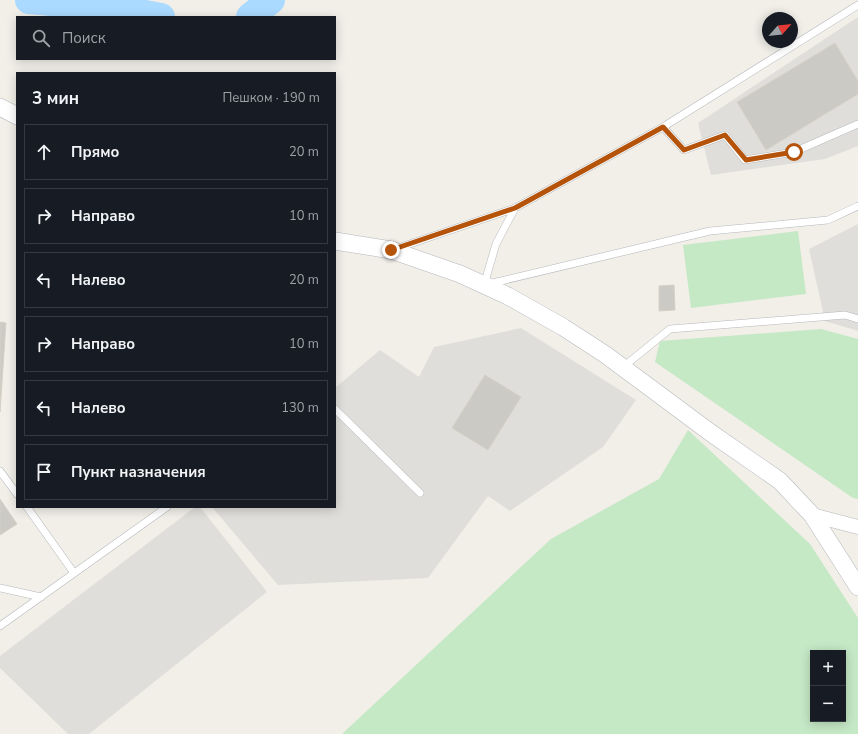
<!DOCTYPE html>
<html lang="ru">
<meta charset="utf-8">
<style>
:root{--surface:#171b24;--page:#20242c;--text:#f1f3f6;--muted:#9ea1a6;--line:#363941}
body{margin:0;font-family:"Nunito Sans",sans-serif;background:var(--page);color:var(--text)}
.controls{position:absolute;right:12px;bottom:12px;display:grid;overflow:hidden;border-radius:0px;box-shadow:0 2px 10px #0003}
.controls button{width:36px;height:36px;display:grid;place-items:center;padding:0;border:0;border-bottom:1px solid var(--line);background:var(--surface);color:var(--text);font:20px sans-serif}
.compass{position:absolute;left:762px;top:12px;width:36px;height:36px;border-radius:50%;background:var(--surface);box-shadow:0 2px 10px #0003;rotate:63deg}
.stop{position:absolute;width:12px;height:12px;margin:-9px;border:3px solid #b45309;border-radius:50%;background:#fff}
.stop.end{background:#b45309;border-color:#fff;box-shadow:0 1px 4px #0008}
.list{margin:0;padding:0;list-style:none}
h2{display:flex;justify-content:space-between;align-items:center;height:52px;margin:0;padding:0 16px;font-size:17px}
h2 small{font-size:13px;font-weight:400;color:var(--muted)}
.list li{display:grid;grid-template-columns:26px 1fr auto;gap:12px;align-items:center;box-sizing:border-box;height:56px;margin:0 8px 8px;padding:0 8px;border:1px solid var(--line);border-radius:0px}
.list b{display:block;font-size:15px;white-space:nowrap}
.list em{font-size:13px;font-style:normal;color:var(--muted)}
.icon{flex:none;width:22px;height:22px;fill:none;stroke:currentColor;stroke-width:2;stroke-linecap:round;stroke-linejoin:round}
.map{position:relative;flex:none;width:858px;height:734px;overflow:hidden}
.search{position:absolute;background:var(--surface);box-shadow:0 2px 10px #0003;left:16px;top:16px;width:320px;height:44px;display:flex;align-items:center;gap:10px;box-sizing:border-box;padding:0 14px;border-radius:0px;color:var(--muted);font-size:15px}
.panel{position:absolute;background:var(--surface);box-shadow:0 2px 10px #0003;left:16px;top:72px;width:320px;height:436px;border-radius:0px}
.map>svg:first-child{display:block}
</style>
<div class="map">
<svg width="858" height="734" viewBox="0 0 858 734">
<rect width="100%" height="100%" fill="#f1efe8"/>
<path fill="#e0deda" d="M858 17V146L825 159 711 175 698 123Z
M858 224V331L825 321 809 249Z
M521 328 636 400 603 447 510 511 488 496 428 578 278 585 212 507H335V388L380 350 419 377 434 347Z
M195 507H200L267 592 89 734H68L0 668V656Z"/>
<path fill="#c5e8c5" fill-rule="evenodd" d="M798 231 806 294 691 308 683 245Z
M821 329 858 339V499L853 498 655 362 660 341Z
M688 430 810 544 858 618V734H342L551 539 659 479ZM813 653H843V719H813Z"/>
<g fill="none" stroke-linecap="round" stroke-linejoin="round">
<path stroke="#aadaff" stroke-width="28" d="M29 0 108 7 161 17
M250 17 271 0"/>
</g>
<path fill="#cccac5" stroke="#d6d1c6" d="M835 43 858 81V94L766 150 737 102Z
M674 285 675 310 659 311V286Z
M0 322 6 323 0 412Z
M485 375 521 397 488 450 452 428Z
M0 499 17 524 0 535Z"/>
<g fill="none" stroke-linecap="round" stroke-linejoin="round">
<defs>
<path id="service" d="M663 127 684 150 725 135 745 160 794 152 858 124
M515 208 496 244 484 285 710 231 828 220 858 206
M395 249 515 208 663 127 858 5
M623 367 670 329 845 315 858 319
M335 409 420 493
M0 471 17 494
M27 507 74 573
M0 588 41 597
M0 626 167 507"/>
<path id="minor" d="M812 515 858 527"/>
<path id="tertiary" d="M0 107 17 116
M335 241 391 250 460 274 508 296 563 327 606 355 711 433 780 481 812 515 858 587"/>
</defs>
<use href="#service" stroke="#b5b8bc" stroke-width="8"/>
<use href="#minor" stroke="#b5b8bc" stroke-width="15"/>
<use href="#tertiary" stroke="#b5b8bc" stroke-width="18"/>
<use href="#service" stroke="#fff" stroke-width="7"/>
<use href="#minor" stroke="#fff" stroke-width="14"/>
<use href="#tertiary" stroke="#fff" stroke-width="17"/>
</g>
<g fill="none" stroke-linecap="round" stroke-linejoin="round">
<path stroke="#b45309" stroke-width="5" d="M391 250 515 208 663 127 684 150 725 135 746 160 794 152"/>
</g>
</svg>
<div class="controls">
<button>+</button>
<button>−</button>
</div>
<svg class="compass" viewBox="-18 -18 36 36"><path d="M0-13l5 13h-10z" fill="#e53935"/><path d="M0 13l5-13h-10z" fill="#9ea1a6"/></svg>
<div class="stop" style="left:794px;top:152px"></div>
<div class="stop end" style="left:391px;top:250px"></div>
<div class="search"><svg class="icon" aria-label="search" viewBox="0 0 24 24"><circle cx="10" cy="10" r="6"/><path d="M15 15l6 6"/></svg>Поиск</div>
<section class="panel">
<h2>3 мин<small>Пешком · 190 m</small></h2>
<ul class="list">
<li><svg class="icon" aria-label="ahead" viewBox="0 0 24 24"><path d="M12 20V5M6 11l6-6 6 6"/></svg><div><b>Прямо</b></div><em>20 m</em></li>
<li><svg class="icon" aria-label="right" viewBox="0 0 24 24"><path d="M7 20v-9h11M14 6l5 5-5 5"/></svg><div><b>Направо</b></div><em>10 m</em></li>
<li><svg class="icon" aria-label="left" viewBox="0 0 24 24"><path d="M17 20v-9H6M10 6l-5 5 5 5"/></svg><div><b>Налево</b></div><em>20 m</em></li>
<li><svg class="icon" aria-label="right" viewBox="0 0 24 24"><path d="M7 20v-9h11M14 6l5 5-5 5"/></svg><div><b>Направо</b></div><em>10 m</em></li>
<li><svg class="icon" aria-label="left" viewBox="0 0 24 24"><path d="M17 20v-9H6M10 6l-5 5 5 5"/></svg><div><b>Налево</b></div><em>130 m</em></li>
<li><svg class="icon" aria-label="arrive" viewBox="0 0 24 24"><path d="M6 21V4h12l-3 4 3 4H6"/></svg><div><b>Пункт назначения</b></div></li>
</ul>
</section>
</div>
